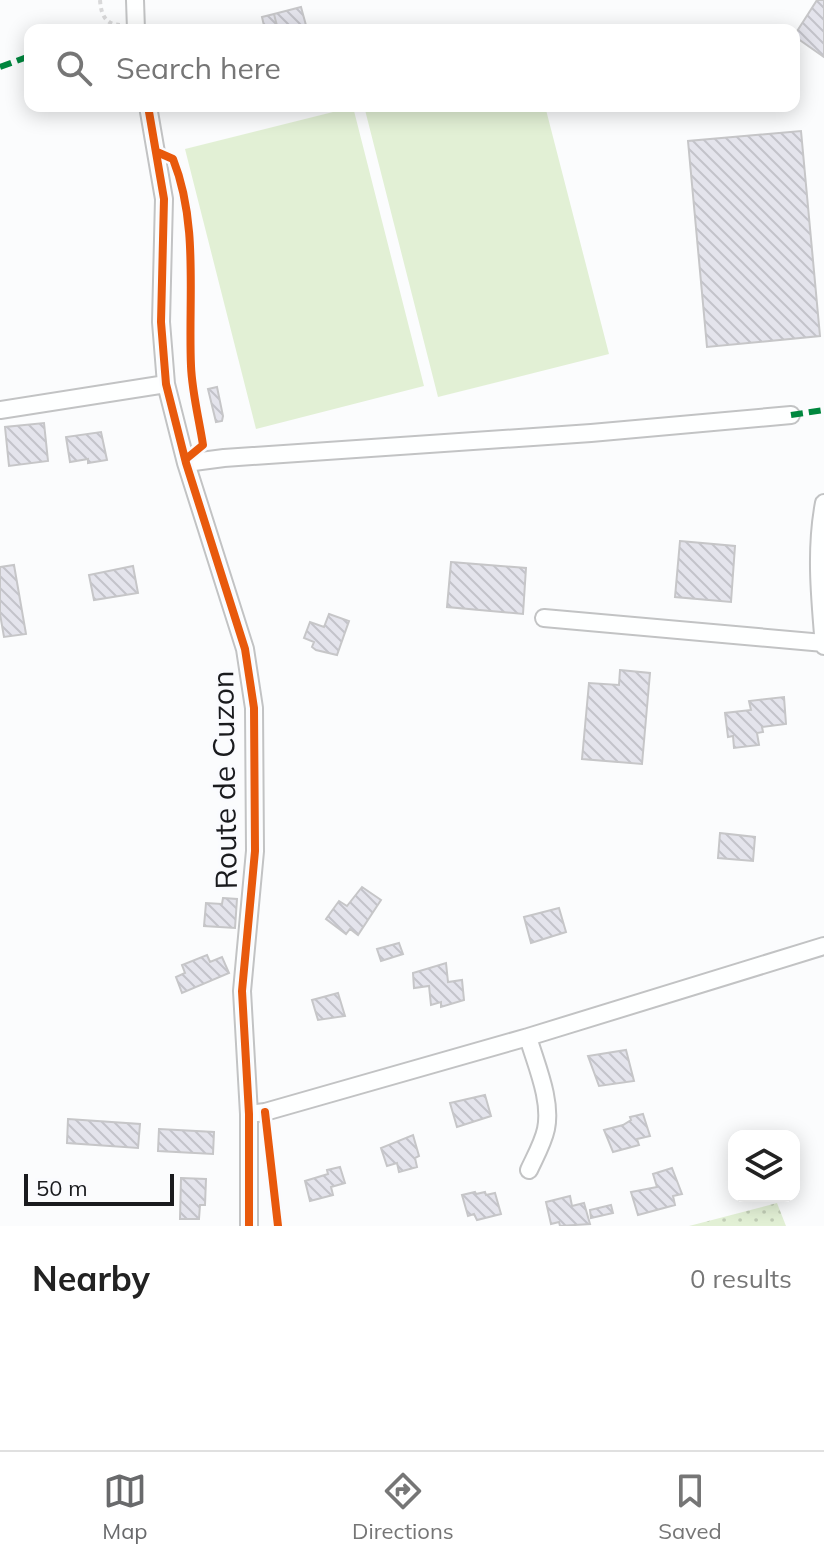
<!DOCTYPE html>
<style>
:root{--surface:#fff;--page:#f2f2f2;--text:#222;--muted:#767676;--line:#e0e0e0;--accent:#696a6c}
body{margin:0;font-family:Mulish,sans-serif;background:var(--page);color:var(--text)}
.controls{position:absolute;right:24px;bottom:24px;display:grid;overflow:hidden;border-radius:16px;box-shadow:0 4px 20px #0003}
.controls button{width:72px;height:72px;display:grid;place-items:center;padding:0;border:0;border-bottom:2px solid var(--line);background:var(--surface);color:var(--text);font:40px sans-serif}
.scale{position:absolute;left:24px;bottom:20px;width:150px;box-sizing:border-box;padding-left:8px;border:4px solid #1a1b1e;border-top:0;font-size:22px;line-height:28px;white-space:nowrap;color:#1a1b1e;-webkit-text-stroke:6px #fafbfe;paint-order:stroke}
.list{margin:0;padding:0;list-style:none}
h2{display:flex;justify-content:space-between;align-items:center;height:104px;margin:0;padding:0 32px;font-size:34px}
h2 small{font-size:26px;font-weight:400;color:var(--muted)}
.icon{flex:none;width:44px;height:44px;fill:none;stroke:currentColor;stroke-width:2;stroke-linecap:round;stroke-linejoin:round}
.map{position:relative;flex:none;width:824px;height:1226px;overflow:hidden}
.search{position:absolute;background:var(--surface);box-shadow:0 4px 20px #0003;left:24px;right:24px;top:24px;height:88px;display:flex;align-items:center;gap:20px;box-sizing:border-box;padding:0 28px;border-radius:16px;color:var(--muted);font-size:30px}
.sheet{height:224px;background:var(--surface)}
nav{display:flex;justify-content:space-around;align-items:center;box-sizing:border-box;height:112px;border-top:2px solid var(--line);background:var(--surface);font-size:22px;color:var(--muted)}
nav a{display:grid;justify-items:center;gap:4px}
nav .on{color:var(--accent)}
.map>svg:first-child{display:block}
</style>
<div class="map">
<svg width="824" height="1226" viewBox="0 0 824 1226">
<defs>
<pattern id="grass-dots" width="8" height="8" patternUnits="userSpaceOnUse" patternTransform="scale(2)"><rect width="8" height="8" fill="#e2f0d5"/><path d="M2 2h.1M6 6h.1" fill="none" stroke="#c1cdb6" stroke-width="1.8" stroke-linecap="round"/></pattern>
<pattern id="building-back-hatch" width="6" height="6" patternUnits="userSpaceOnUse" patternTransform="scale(2)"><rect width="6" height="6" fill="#e4e4ec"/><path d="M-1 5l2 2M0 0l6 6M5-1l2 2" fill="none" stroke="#c3c3ca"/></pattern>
</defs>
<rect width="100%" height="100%" fill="#fbfcfd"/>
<path fill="url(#grass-dots)" d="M777 1203 786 1226H689Z"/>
<path fill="#e2f0d5" d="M364 106H545L609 354 438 397Z
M353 107 424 386 256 429 185 149Z"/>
<path fill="url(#building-back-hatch)" stroke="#c6c6c8" stroke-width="2" d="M817 0H824V57L794 36Z
M301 7 307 29 278 30 274 14Z
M274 14 278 30H265L262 17Z
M801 131 820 336 707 347 688 141Z
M217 387 223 416 222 421 216 422 208 389Z
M44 423 48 461 9 466 5 427Z
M101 432 107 460 88 463V459L70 462 66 437Z
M680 541 735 546 731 602 675 597Z
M451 562 526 568 523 614 447 607Z
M14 565 26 634 4 637 0 614V567Z
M133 566 138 593 94 600 89 575Z
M329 614 349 621 337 655 316 650 312 647 314 642 304 638 310 622 324 627Z
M620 670 650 673 642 764 582 759 589 683 619 685Z
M784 697 786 724 762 727 763 732 757 733 759 745 734 748 733 736 728 737 725 713 751 710 749 701Z
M720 833 755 837 753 861 718 858Z
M362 887 381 900 358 935 350 929 346 934 326 919 339 901 347 906Z
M223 898 237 899 235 928 204 926 206 903 222 904Z
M559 908 566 932 531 943 524 917Z
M399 943 403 954 381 961 377 949Z
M207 955 210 962 222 957 229 973 182 993 176 977 185 973 182 965Z
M446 963 448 982 462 980 464 1000 441 1007V1002L431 1005 429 986 414 988 413 973Z
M338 993 345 1016 318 1020 312 1000Z
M626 1050 634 1081 599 1086 588 1056Z
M485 1095 491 1116 457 1127 450 1103Z
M643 1114 650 1136 637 1139 639 1145 613 1152 604 1130 623 1125 631 1120 630 1117Z
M68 1119 140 1124 138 1148 67 1143Z
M159 1129 214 1132 213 1154 158 1151Z
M413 1135 419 1156 415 1158 417 1167 399 1172 397 1163 387 1166 381 1148Z
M340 1167 345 1183 331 1187 333 1195 310 1201 305 1181 328 1174 327 1170Z
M672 1168 682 1194 673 1196 675 1205 638 1215 631 1192 657 1187 653 1174Z
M181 1178 206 1179 205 1205H200L199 1219H180Z
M475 1192 476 1194 485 1192 486 1195 495 1193 501 1214 477 1220 474 1214 468 1216 462 1195Z
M570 1196 572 1206 584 1203 590 1224 560 1226 559 1222 551 1224 546 1202Z
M611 1205 613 1213 591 1218 590 1210Z"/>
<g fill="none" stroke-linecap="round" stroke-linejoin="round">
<defs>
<path id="minor" d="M135 0 136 30
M148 106 164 199 161 322 166 384 186 463 245 649 254 708 255 851 242 991 249 1114V1226
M0 410 166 384
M186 463 224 458 591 433 791 415
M824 503C815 550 820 599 824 646
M544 618 824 643
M528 1037C536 1065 552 1100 546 1129 543 1143 535 1157 529 1170
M249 1114 265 1112 528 1037 824 946"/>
</defs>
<use href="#minor" stroke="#c2c3c4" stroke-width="20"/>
<path stroke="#d9d9da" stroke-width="4" stroke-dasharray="4 4" stroke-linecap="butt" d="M100 0C101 14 105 25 121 25"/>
<use href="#minor" stroke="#feffff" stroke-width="16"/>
<path stroke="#00873e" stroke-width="6" stroke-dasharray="12 6" stroke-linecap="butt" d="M0 67 30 56
M791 415 824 410"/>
<defs>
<path id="cycleway" d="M148 106 164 199 161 322 166 384 186 463 245 649 254 708 255 851 242 991 249 1114V1226
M157 152 173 159C199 224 188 298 191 366 192 392 199 419 203 445L186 459
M265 1112 278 1226"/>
</defs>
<use href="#cycleway" stroke="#fafbfe" stroke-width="13"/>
<use href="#cycleway" stroke="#e8590c" stroke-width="8"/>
</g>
<g text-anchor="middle" stroke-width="7" stroke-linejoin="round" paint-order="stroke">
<g font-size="30" fill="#1a1b1e" stroke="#fafbfe">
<text transform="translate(225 780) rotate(-91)" y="10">Route de Cuzon</text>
</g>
</g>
</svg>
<div class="controls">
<button><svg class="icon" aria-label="layers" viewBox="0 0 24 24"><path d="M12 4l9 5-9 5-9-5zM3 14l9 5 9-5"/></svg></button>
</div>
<div class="scale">50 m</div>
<div class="search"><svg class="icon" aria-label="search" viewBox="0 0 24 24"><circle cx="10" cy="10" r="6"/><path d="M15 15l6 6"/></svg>Search here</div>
</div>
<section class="sheet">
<h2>Nearby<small>0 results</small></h2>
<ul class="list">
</ul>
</section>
<nav>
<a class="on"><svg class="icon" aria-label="map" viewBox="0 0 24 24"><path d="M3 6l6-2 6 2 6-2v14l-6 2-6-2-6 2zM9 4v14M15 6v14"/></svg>Map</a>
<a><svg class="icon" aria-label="directions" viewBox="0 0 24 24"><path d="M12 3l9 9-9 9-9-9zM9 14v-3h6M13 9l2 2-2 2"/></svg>Directions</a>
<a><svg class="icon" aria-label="saved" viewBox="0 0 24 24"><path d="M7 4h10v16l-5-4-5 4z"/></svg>Saved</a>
</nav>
